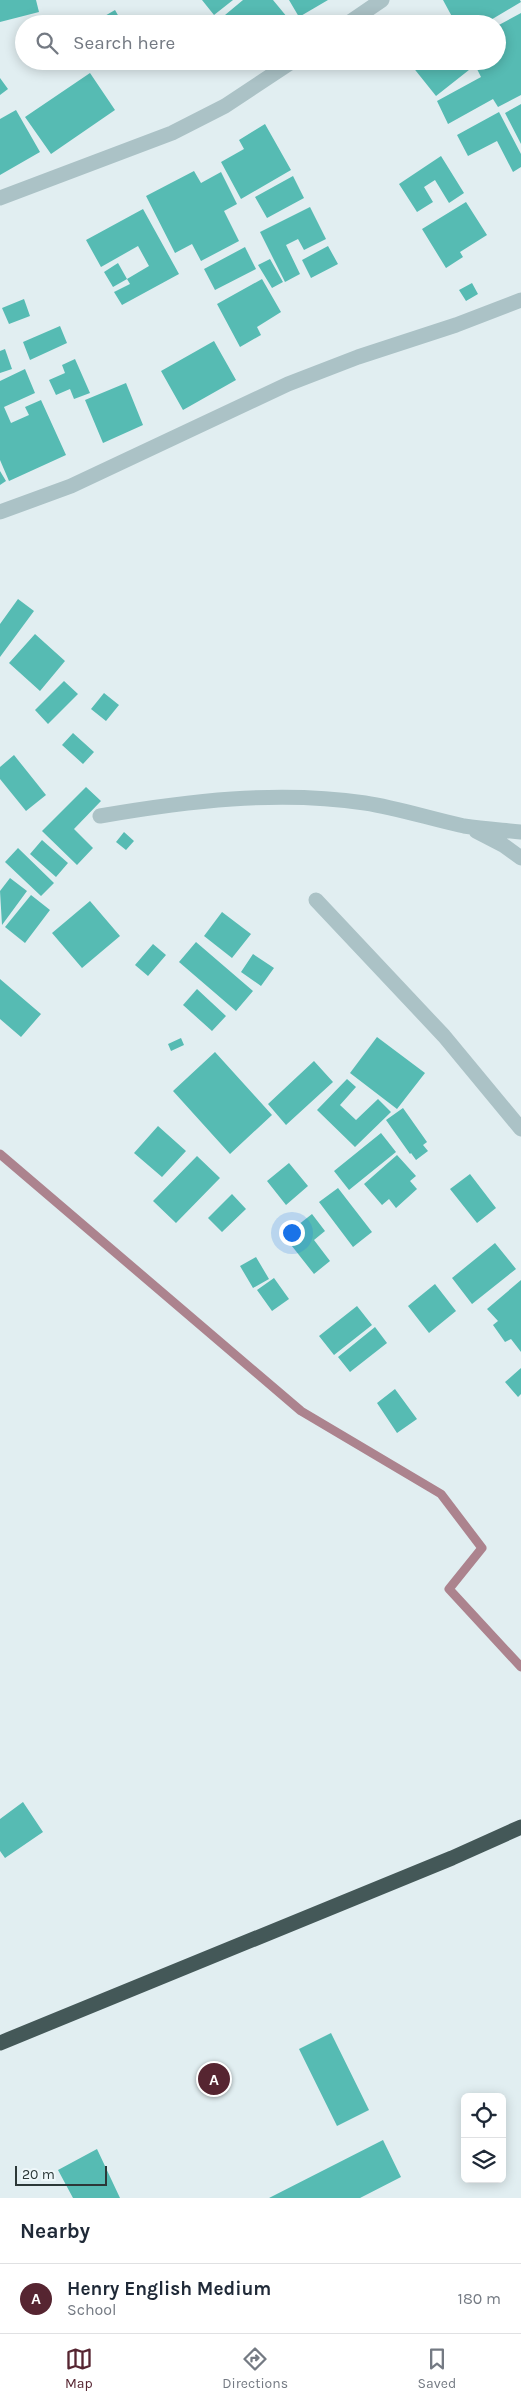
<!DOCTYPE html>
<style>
:root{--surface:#fff;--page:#f6f6f7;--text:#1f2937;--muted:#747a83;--line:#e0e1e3;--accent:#562531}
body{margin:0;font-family:Karla,sans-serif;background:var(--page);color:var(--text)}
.controls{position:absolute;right:15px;bottom:15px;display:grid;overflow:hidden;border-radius:8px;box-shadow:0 2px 12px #0003}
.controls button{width:45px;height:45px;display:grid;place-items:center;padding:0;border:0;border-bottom:1px solid var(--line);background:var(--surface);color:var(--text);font:25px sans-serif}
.scale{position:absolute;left:15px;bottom:12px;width:92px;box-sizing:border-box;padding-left:5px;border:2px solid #2c3838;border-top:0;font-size:14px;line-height:18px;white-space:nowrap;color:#2c3838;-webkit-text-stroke:4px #eef7f9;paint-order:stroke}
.you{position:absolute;left:291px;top:1232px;width:18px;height:18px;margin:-12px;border:4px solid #fff;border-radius:50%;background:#1a73e8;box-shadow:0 0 0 8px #1a73e833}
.badge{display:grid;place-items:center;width:32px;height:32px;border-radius:50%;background:var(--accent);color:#fff;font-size:16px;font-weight:700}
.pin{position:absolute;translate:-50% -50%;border:2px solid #fff;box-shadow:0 1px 5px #0006}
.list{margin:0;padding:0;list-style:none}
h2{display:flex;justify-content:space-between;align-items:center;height:65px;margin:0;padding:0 20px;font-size:21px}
h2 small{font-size:16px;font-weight:400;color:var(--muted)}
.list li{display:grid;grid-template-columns:32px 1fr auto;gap:15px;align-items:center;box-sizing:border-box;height:70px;padding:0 20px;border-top:1px solid var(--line)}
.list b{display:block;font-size:19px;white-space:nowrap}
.list p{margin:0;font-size:16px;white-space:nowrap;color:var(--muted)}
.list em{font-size:16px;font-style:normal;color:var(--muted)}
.icon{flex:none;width:28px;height:28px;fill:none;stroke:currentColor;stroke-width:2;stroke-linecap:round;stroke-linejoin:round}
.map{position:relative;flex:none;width:521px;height:2198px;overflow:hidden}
.search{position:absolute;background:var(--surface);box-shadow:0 2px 12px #0003;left:15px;right:15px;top:15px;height:55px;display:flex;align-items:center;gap:12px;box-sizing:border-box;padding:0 18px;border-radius:28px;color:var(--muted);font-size:19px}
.sheet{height:135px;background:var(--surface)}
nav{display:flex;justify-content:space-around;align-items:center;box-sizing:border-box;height:70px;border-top:1px solid var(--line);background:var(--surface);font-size:14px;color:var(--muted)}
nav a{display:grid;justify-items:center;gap:2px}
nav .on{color:var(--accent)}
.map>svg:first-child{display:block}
</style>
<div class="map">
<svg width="521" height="2198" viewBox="0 0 521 2198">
<rect width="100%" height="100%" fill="#e1eef1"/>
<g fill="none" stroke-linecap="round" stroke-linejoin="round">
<path stroke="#ac838e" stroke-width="9" d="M0 1154 301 1411 441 1494 482 1548 449 1589 521 1667"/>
</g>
<path fill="#56bbb3" d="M0 0H36L39 12 0 22Z
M202 0H233L214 15Z
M243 0H273L292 23 221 24 219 20Z
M289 0H328L299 17Z
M443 0H520L521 2 484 24H456Z
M115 10 123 24H91Z
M521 13V95L498 107 493 99 448 124 437 101 481 77 473 61H497V26Z
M408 61H470L474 66 436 96Z
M90 73 115 110 51 154 25 117Z
M0 78 8 89 0 95Z
M521 104V144L505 113Z
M16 110 40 152 0 175V119Z
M499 112 521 154V167L513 172 497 141 468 156 457 135Z
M265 124 291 170 241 199 221 162 244 149 239 140Z
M441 156 464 193 449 203 435 180 424 187 433 202 417 212 399 184Z
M194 171 201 183 221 172 237 204 224 211 239 241 201 261 192 244 175 253 146 196Z
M293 176 304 198 267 218 255 197Z
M466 202 487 235 460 252 463 257 446 268 422 229Z
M310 207 326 239 304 250 298 239 286 245 300 274 285 282 260 232Z
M143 209 179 274 122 305 114 292 130 284 127 279 149 266 138 246 101 267 86 240Z
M328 246 338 264 311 278 302 260Z
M245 247 256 269 215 290 204 269Z
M270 259 283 282 272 288 258 265Z
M118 263 127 279 113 287 104 272Z
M262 279 281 312 257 327 261 335 240 347 217 304Z
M472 283 478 294 466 301 459 290Z
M24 299 30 316 9 324 2 308Z
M60 326 67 343 30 360 23 342Z
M214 341 236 380 183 410 161 371Z
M5 349 12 369 0 373V351Z
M75 359 90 393 74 399 70 389 56 395 49 380 65 373 62 365Z
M25 369 35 393 4 407 11 423 29 415 25 407 41 400 66 455 9 481 0 460V381Z
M126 383 143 425 103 443 85 400Z
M0 471 6 481 0 485Z
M18 599 34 611 0 657V624Z
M35 634 65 661 40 691 9 663Z
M64 681 78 694 48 724 35 710Z
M104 693 119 705 106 721 91 709Z
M73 733 94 752 83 764 62 745Z
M14 755 46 795 26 811 0 779V767Z
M86 787 101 801 74 829 93 848 77 865 42 831Z
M124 832 134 841 126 850 116 842Z
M42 840 68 863 56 877 30 854Z
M18 848 54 883 41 896 5 862Z
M10 878 27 891 2 925 0 891Z
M31 895 50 910 25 943 5 927Z
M90 901 120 936 82 968 52 933Z
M222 912 251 934 232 958 204 936Z
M196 942 253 991 236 1011 179 962Z
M153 944 166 955 148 976 135 965Z
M253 954 274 968 261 986 241 972Z
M0 979 41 1014 21 1037 0 1019Z
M197 989 226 1016 212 1031 183 1005Z
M377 1037 425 1073 397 1109 350 1073Z
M181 1038 184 1045 171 1051 168 1044Z
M215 1052 272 1115 230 1154 173 1091Z
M314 1061 333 1082 286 1125 268 1104Z
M347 1079 356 1087 340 1105 356 1120 378 1099 391 1112 355 1147 317 1110Z
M403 1108 427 1142 423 1145 428 1151 416 1160 411 1153 410 1154 386 1120Z
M158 1126 186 1151 162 1177 134 1153Z
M381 1133 396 1152 349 1190 334 1171Z
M397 1155 416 1176 410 1181 417 1189 396 1208 389 1199 382 1205 364 1184Z
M197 1156 220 1178 176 1223 153 1201Z
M289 1163 308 1186 286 1205 267 1181Z
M470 1174 496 1208 477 1223 450 1189Z
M338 1188 372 1232 353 1247 319 1202Z
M232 1194 246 1209 222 1232 208 1218Z
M312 1214 325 1231 314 1240 330 1261 314 1274 284 1236Z
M495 1243 516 1269 472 1304 452 1278Z
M256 1257 269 1279 253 1288 240 1266Z
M274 1278 289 1299 272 1311 257 1290Z
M521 1280V1352L511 1339 505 1342 493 1325 498 1321 487 1309Z
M435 1284 456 1311 429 1333 408 1306Z
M357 1306 372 1325 334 1355 319 1336Z
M375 1327 387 1343 350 1372 338 1357Z
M521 1368V1394L518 1397 505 1382Z
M395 1389 417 1419 397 1433 377 1403Z
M23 1802 43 1832 5 1858 0 1851V1819Z
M331 2033 369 2110 337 2126 299 2049Z
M383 2140 401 2177 360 2198H269Z
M97 2149 120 2198H73L58 2170Z"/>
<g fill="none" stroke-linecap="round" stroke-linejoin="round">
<path stroke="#abc2c6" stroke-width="15" d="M347 24 382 0
M0 198 172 133 225 106 293 61
M0 512 71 486 288 384 358 357 456 325 521 300
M100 816C187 801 277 790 365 803 398 808 431 819 464 826 483 829 502 830 521 832
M476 831 503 845 521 858
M316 900 444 1036 521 1129"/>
<path stroke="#445858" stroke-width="15" d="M0 2043 452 1858 521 1827"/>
</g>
</svg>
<div class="controls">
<button><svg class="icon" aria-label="locate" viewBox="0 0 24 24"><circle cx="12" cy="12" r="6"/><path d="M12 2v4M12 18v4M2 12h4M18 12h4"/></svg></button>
<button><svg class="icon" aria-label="layers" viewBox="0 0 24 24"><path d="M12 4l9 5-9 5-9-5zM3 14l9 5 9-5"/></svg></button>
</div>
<div class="scale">20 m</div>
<div class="you"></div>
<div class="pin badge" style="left:214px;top:2079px">A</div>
<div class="search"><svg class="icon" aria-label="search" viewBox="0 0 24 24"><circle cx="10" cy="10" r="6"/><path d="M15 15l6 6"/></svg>Search here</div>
</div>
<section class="sheet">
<h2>Nearby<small></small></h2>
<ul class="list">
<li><span class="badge">A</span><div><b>Henry English Medium</b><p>School</p></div><em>180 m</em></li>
</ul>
</section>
<nav>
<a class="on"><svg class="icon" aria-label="map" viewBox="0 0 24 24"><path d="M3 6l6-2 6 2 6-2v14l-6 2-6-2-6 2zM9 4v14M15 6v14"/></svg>Map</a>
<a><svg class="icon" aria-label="directions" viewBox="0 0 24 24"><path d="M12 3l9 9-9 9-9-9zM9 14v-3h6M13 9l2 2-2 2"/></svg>Directions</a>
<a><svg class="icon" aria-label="saved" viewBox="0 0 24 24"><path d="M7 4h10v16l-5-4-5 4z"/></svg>Saved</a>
</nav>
